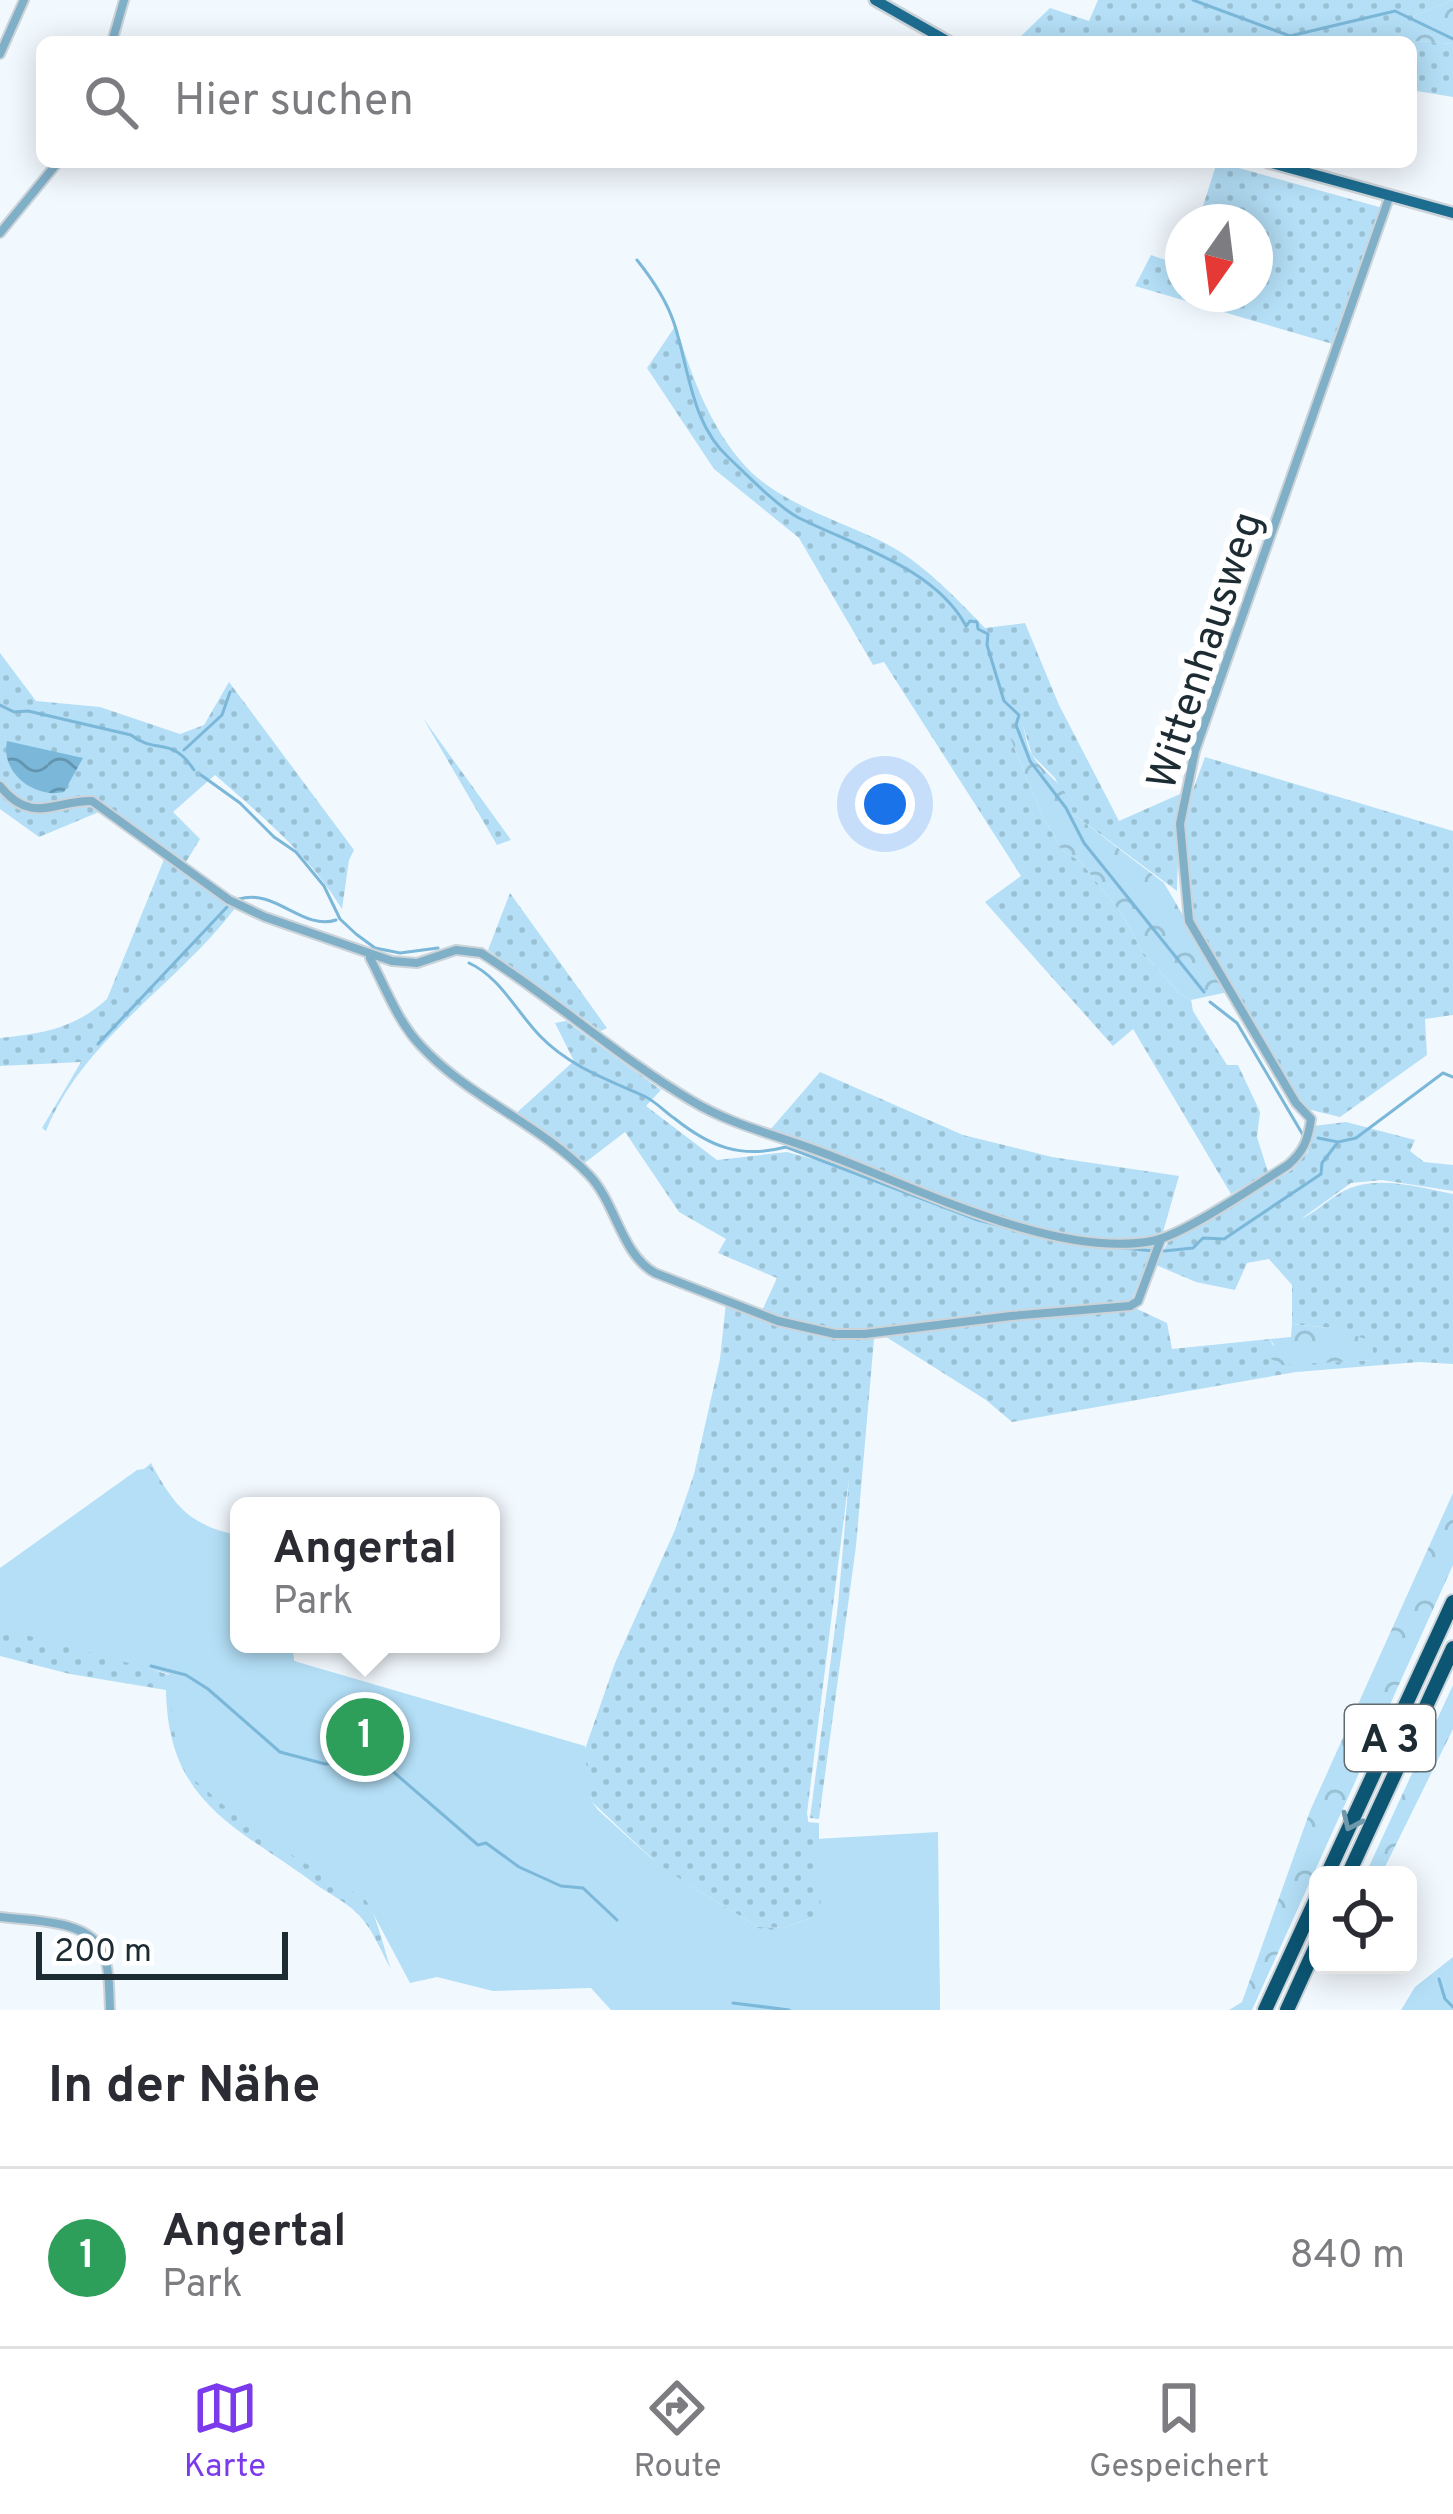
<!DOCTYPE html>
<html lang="de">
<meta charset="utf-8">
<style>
:root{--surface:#fff;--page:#f2f2f3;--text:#2b2b33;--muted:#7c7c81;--line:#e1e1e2;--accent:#7c3aed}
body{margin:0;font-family:Overpass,sans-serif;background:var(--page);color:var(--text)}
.controls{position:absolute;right:36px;bottom:36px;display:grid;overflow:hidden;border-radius:18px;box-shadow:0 6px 30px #0003}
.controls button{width:108px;height:108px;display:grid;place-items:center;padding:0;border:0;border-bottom:3px solid var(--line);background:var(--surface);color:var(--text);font:60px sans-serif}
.compass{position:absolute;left:1165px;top:204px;width:108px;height:108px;border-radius:50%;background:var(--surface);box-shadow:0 6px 30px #0003;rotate:194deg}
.scale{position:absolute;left:36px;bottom:30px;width:252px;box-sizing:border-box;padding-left:12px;border:6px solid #1d2b33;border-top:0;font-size:33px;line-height:42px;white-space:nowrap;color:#1d2b33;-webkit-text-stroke:9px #fff;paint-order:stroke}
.you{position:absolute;left:885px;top:804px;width:42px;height:42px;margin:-30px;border:9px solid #fff;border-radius:50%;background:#1a73e8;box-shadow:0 0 0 18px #1a73e833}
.badge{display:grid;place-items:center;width:78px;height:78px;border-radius:50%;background:var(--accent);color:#fff;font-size:39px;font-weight:700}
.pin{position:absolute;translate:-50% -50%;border:6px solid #fff;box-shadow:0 3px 12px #0006}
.popup{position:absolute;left:230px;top:1497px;width:270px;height:156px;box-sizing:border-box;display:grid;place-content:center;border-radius:18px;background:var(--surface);filter:drop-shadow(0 3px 9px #0005);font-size:39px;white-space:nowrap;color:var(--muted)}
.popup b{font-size:45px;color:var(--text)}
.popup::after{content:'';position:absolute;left:50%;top:100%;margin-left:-24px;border:24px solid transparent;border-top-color:var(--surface)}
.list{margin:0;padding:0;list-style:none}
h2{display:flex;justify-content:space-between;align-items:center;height:156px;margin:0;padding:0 48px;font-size:51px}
h2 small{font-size:39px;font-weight:400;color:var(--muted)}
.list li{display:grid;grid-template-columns:78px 1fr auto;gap:36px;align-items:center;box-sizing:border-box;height:180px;padding:0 48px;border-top:3px solid var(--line)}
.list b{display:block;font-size:45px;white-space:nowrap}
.list p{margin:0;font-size:39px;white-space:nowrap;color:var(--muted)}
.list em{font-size:39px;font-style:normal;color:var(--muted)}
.icon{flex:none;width:66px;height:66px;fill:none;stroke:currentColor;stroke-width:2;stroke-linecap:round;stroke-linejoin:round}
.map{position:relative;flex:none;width:1453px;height:2010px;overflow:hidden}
.search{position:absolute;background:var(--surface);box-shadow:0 6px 30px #0003;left:36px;right:36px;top:36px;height:132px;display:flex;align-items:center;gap:30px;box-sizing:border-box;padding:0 42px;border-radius:18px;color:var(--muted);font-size:45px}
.sheet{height:336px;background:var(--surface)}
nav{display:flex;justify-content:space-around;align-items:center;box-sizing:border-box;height:168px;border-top:3px solid var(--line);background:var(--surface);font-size:33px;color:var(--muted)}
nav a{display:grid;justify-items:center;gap:6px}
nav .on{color:var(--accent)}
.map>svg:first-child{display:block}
</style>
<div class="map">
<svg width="1453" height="2010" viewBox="0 0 1453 2010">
<defs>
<pattern id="grass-dots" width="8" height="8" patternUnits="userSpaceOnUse" patternTransform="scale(3)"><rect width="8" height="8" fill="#b4dff7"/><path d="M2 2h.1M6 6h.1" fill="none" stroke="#9ac0d4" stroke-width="1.8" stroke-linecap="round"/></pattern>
<pattern id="forest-crowns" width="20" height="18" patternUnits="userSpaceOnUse" patternTransform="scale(3)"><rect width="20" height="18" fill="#b4dff7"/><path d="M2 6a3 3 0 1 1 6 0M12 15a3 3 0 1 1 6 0" fill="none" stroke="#9ac0d4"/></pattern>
<pattern id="water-waves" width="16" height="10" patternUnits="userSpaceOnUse" patternTransform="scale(3)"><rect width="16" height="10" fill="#7bb7d8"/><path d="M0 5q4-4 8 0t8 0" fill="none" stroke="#6495b0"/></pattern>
</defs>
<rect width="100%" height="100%" fill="#f2f9fe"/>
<path fill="url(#grass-dots)" d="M1098 0H1453L1414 16 1407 40 1453 44V97L1411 90V42H1015L1050 8 1089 21Z
M1217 162 1383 208 1336 345 1135 286 1151 255 1183 266V294H1255V222H1198Z
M676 325C690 372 708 422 740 460 775 503 837 519 885 543 923 563 955 597 985 628L1025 623 1059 705 1119 821 1180 794 1177 891 1073 814 1055 778 1032 755 1023 726 1009 735 1043 817 1063 851 1080 861 1122 914 1142 951 1179 993 1191 1000 1193 1011 1227 1065H1238L1260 1112 1257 1137 1268 1172 1231 1194 1133 1029 1113 1046 985 902 1021 876 884 662 873 665 799 538 714 469 647 368Z
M0 653 36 701 100 707 180 734 204 725 229 682 354 850 349 860 342 909C308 854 263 817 215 775L173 812 200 839 186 862 102 803 99 812 39 837 0 809Z
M423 718 511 840 497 845Z
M1205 757 1453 831V1015L1425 1019 1427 1055 1340 1117 1303 1108 1183 907 1186 809Z
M165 857 236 907C178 984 83 1039 46 1131L42 1128 81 1062 0 1066V1038C41 1034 76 1028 107 999Z
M510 893 607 1028 601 1031 488 950Z
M566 1021 661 1090 646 1106 717 1160 787 1152 875 1176 1031 1232 1153 1247 1131 1302 863 1333 795 1325 761 1313 777 1278 718 1253 726 1239 679 1212 625 1132 582 1165 513 1116 574 1061 555 1023Z
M820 1072 963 1135 1052 1157 1179 1176 1163 1232C1075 1270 861 1162 770 1130Z
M1346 1122 1415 1140 1410 1151 1424 1162 1453 1165V1191L1382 1180 1351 1183 1301 1219C1314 1213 1327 1201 1340 1193 1373 1173 1418 1187 1453 1194V1364L1419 1362 1296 1372 1012 1422 986 1400 883 1335 1135 1308 1167 1323 1172 1349 1270 1339 1282 1364 1373 1360 1331 1328 1292 1324V1285L1269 1259 1247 1263 1235 1290 1196 1282 1156 1265 1168 1242 1292 1170 1308 1152 1313 1126Z
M726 1302 788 1326 874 1339 856 1546 819 1819 810 1818 838 1605 849 1478 807 1813 808 1822 819 1823V1842L936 1837 940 2010H681L604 1893 589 1882 547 1872 524 1848 509 1846 426 1788 435 1773 431 1768 417 1772 366 1750 325 1760 278 1746 208 1685 183 1671 103 1653 175 1677C173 1779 231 1818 311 1866 326 1876 354 1886 366 1900 376 1912 385 1953 391 1969 382 1954 375 1934 363 1920 353 1906 333 1896 318 1886 237 1826 168 1805 166 1690L70 1674 0 1656V1579L60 1540 151 1463C173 1504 191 1528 239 1536V1644H292L294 1661 580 1756 574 1769 581 1806 627 1851 684 1893 695 1910 771 1935 819 1921 814 1917 783 1928 758 1927 663 1869 592 1802 584 1752 615 1663 675 1530 694 1474 720 1359Z"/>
<path fill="url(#forest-crowns)" d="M1453 0V44L1405 40 1414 16Z
M1023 725C1025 734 1027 747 1032 755 1046 777 1070 786 1073 814L1164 883 1228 992 1191 1000 1179 993 1142 951 1122 914 1080 861 1063 851 1043 817 1009 735Z
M1292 1324 1331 1328 1372 1341 1374 1360 1282 1365 1268 1357 1274 1345 1270 1339 1291 1337Z
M1453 1493V1565L1252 2010H1229L1242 2002 1310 1811Z
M1453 1685V1729L1381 1875H1365Z
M580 1756 587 1757 592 1802 598 1810 663 1869 758 1927 783 1928 814 1917 819 1921 771 1935 708 1916 580 1806Z"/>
<path fill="#b4dff7" d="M150 1468C170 1505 197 1529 239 1535V1644H292L294 1661 585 1746 589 1802 602 1824 746 1925C770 1933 803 1932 821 1911L816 1839 938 1832 940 2010H611L591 1988 493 1991 437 1977 410 1983 366 1900 256 1833 185 1772 173 1728 169 1674 0 1628V1568L137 1470Z
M1453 1957V2010H1401L1415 1987Z"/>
<path fill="url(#water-waves)" d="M7 741 83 758 64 792C35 799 0 773 7 741Z"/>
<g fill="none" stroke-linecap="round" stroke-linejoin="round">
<path stroke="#7bb7d8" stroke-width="3" d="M1193 0 1290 36 1395 11 1453 39
M637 260C653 280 666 299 674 323 689 368 691 424 729 458 747 475 778 507 799 518 853 545 935 568 966 626L970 621 977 622 978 629 988 634 987 645 1004 701 1019 715 1016 725 1030 761 1066 808 1084 843 1204 992
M0 705 14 712 28 711 131 735C156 755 171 735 194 770
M184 750 222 715 230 692
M201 775 240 803 274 837 296 852 324 886 340 919 356 934 375 948 400 953 438 948
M239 899C275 888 303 931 336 920
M469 963C500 977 516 1011 540 1036 569 1066 606 1079 644 1096 655 1101 664 1111 674 1118 710 1147 741 1159 786 1147L978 1220 1037 1235
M1210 1002 1237 1023 1303 1135
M98 1044 227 907
M1318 1138 1338 1142
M1070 1243 1154 1251
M1164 1251 1193 1248 1203 1238 1224 1239 1321 1174 1322 1163 1338 1142 1356 1138 1443 1073 1453 1077
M151 1666 186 1675 208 1689 280 1752 325 1764 352 1762 390 1769 478 1845 486 1843 519 1867 561 1886 583 1888 617 1920
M1439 1979 1445 1999 1453 2007
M733 2003 789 2010"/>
<defs>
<path id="minor" d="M112 42 124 0
M0 54 24 0
M0 233 58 162
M0 786C32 826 55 800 92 801L229 900 265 917 392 961 417 963 456 950 481 953C554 999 618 1057 692 1101 730 1124 769 1133 810 1148 903 1181 1053 1260 1152 1241 1182 1236 1258 1184 1288 1165 1304 1151 1308 1140 1311 1119L1296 1103 1189 921 1180 824 1195 751 1390 195
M370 958C385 987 398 1022 421 1046 469 1098 540 1124 589 1175 616 1203 621 1254 655 1273L778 1321 835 1334H865L1011 1316 1130 1306 1138 1301 1161 1239
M0 1917C30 1921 90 1919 103 1953 110 1970 109 1992 110 2010"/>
<path id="primary" d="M875 0 949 42
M1268 162 1453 213"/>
<path id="motorway" d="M1327 1875 1453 1602
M1348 1875 1453 1648
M1265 2010 1318 1895
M1287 2010 1318 1942"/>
</defs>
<use href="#minor" stroke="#ccd4d9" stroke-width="12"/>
<use href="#primary" stroke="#ccd4d9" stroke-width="15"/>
<use href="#motorway" stroke="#ccd4d9" stroke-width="18"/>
<use href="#minor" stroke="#80afc8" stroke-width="8"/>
<use href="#primary" stroke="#1d6d91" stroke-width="10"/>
<use href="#motorway" stroke="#0c5573" stroke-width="14"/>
</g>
<defs><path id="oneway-chevron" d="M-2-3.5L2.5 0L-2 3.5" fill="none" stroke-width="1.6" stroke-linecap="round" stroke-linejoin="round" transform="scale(3)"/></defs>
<use stroke="#6d99ab" href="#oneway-chevron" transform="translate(1351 1822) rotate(115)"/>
<g text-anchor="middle" stroke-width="12" stroke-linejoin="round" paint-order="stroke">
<rect fill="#fff" stroke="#616b70" stroke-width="3" x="1345" y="1705" width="90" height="66" rx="9"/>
<g font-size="39" font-weight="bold" fill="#1d2b33">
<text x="1390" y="1752">A 3</text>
</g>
<g font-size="42" fill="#1d2b33" stroke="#fff">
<text transform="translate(1203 650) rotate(-72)" y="15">Wittenhausweg</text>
</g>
</g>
</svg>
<div class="controls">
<button><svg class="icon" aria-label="locate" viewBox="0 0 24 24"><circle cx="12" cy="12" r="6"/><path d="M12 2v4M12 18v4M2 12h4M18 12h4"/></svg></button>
</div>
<svg class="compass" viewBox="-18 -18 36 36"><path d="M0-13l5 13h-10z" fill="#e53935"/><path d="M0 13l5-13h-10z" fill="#7c7c81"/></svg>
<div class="scale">200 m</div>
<div class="you"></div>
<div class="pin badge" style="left:365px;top:1737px;background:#2e9e5b">1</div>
<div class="popup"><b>Angertal</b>Park</div>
<div class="search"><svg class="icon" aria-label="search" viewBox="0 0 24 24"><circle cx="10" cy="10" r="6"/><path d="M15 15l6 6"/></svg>Hier suchen</div>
</div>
<section class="sheet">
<h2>In der Nähe<small></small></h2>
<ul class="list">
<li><span class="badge" style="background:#2e9e5b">1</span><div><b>Angertal</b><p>Park</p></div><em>840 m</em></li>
</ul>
</section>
<nav>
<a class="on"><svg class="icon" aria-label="map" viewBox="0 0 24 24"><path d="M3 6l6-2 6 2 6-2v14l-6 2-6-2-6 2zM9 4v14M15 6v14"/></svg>Karte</a>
<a><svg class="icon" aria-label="directions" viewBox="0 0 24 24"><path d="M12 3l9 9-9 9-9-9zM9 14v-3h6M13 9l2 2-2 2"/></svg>Route</a>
<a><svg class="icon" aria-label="saved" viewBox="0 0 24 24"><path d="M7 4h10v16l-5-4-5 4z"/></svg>Gespeichert</a>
</nav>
